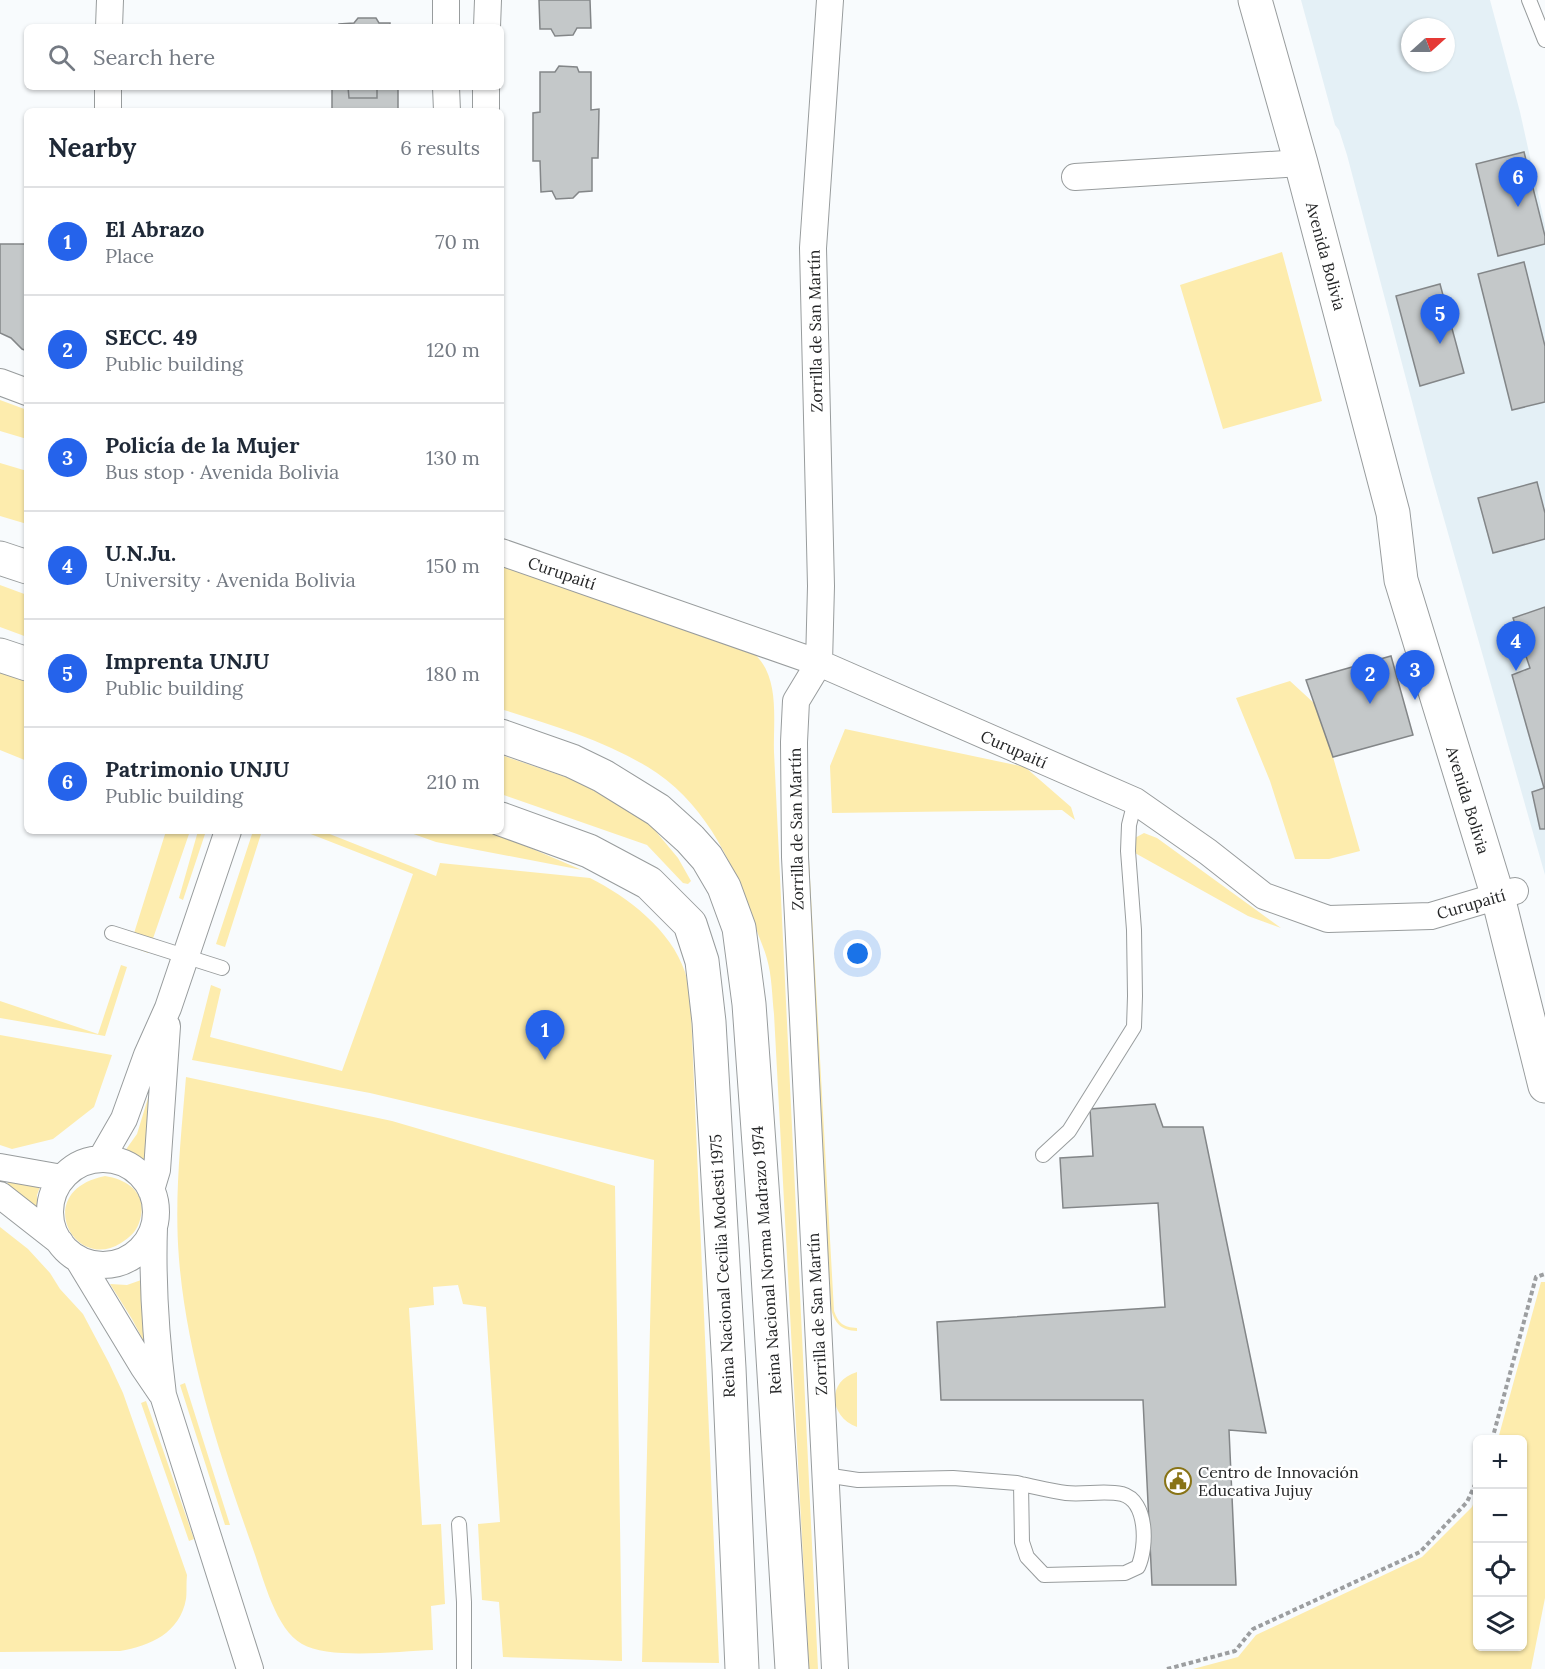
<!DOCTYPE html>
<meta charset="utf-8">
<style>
:root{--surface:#fff;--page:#f2f2f3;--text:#1f2937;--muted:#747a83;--line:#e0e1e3;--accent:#2563eb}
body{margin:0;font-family:Lora,serif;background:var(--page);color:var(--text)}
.controls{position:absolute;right:18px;bottom:18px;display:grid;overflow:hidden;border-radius:9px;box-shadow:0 2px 4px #0004}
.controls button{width:54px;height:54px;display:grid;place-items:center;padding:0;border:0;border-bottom:2px solid var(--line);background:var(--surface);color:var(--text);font:30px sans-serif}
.compass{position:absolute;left:1401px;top:18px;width:54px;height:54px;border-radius:50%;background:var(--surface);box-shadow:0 2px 4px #0004;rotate:69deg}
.you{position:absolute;left:858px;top:954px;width:21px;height:21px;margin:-15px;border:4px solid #fff;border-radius:50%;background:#1a73e8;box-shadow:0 0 0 9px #1a73e833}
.badge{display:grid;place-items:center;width:39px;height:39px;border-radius:50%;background:var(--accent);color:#fff;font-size:20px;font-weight:700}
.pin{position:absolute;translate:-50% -50px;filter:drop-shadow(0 2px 3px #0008)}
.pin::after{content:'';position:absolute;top:32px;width:21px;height:18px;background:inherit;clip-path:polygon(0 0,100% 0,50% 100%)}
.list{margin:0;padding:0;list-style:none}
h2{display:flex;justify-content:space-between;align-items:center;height:78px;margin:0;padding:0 24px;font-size:26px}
h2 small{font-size:20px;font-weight:400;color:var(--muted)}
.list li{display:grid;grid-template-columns:39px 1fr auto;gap:18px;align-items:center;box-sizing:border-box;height:108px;padding:0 24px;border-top:2px solid var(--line)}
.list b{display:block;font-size:22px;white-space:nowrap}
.list p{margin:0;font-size:20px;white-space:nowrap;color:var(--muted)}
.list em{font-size:20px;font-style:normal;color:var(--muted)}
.icon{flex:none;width:33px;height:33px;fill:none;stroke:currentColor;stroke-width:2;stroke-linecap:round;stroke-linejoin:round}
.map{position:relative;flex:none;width:1545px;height:1669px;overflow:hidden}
.search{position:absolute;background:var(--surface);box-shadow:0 2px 4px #0004;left:24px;top:24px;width:480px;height:66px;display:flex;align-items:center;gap:15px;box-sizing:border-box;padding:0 21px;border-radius:9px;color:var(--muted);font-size:22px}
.panel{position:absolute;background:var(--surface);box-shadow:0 2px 4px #0004;left:24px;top:108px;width:480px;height:726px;border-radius:9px}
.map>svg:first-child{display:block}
</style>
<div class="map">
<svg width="1545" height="1669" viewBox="0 0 1545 1669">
<rect width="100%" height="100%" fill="#f8fbfd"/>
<path fill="#e4f0f6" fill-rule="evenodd" d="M1301 0H1490L1520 112 1545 225V875L1429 466 1347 155 1339 130 1335 125ZM1410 27H1446V63H1410Z"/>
<path fill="#fdecad" d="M1282 252 1322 401 1223 429 1180 285Z
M0 400 27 410V439L0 431Z
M0 463 27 471V524L0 516Z
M501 563 751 651C781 674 773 719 774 752L818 1669H809L774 1014C772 996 772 976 767 959 764 947 758 936 755 925 735 868 709 809 657 773 611 742 554 726 501 709Z
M0 585 27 595V637L0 627Z
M0 672 27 682V761L0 750Z
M1290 681 1315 704 1333 757 1360 851 1329 859H1295L1270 781 1236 698Z
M845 729 1025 767 1071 807 1075 820 1062 810 832 813 830 766Z
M501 755 577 781 648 822 678 858 691 881 688 884 683 883 647 845 501 794Z
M805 788 834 1311C839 1324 843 1327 857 1328V1331C841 1330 835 1324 831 1309L804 807Z
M166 831H190L148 953 130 946Z
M198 831H206L183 900 179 898Z
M253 831H270L261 834 225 947 216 944Z
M303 831H322L436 876 440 863 590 878C628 897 671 930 685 972 689 984 689 1000 691 1013L719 1663 642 1662 654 1160 370 1093 192 1060 211 985 221 989 210 1037 342 1071 413 874Z
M405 831H484L502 836 582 870 436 842Z
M1144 833 1157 838 1281 928 1248 916 1126 848 1133 839Z
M121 965 127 967 105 1036 0 1018V1001L98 1034Z
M0 1035 112 1055 94 1107 53 1139 12 1149 0 1145Z
M186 1077 392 1121 615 1186 622 1661 503 1657 499 1602 482 1600 478 1524 500 1522 486 1307 463 1304 458 1285 433 1287 434 1305 409 1308 422 1525 441 1524 445 1604 431 1606 433 1650C400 1651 329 1660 302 1644 275 1629 263 1577 253 1549 220 1455 187 1358 179 1259 174 1198 181 1137 186 1077Z
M152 1085 148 1164 141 1159 122 1155 137 1134Z
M105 1176C130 1180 149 1195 139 1223 136 1232 129 1238 121 1243 74 1273 31 1191 105 1176Z
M8 1182 41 1184 37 1195 38 1212 7 1185Z
M0 1227 28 1249 50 1273 60 1289 83 1314 109 1363 123 1393 187 1575C186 1583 187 1592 186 1599 180 1633 150 1646 120 1651L0 1652Z
M144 1279 151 1355 132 1319 110 1284 127 1285Z
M1541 1282H1545V1598L1531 1669H1193L1238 1657 1256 1635 1422 1557 1472 1507 1477 1493 1478 1646H1522V1440L1498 1439Z
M857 1372V1427C829 1417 826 1381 857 1372Z
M185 1383 230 1525H225L180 1385Z
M146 1401 194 1539 189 1541 141 1403Z"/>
<path fill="#c4c8c9" stroke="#838688" stroke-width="1.5" d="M539 0H590L591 28H577L573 35 555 36 551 29H540Z
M358 18H376L379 23H390V27H339V24L354 23Z
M559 66 577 67 579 72H591V110L599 109 598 158H592V191L579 192 573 198 556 199 552 191 541 192 540 161H533V113L540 112V72H555Z
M332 87H398V109L391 111H332Z
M348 87H377V98H349Z
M1524 152 1545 236V244L1498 256 1476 164Z
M0 244H27V351L22 349 11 338 0 333Z
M1524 262 1545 346V402L1512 410 1478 274Z
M1440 284 1464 373 1420 386 1396 296Z
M1537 482 1545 513V539L1493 553 1478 498Z
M1545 607V829H1540L1532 792 1544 788 1512 675 1530 668 1513 618Z
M1391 656 1413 735 1333 757 1306 680Z
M1155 1104 1163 1127H1203L1266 1433 1229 1430 1236 1585H1152L1143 1400H941L937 1322 1165 1307 1158 1203 1063 1208 1060 1158 1093 1156 1090 1109Z"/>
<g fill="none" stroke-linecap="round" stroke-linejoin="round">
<defs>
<path id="service" d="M1529 0 1545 40
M112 933 222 968
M1043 1155 1069 1131 1134 1027 1135 996 1134 930 1128 851 1129 825 1135 801
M825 1475 858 1480 953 1478 1017 1483 1021 1484C1036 1487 1051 1491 1066 1493 1084 1495 1104 1490 1122 1494 1148 1501 1147 1547 1138 1567L1125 1573 1044 1575 1027 1557 1022 1542 1021 1484
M459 1524 464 1602V1669"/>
<path id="minor" d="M446 0V27
M830 0 813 248 821 586 819 663 796 701 794 742 795 857 835 1669
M109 27 110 0
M487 27 488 0
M446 87 447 111
M108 111V87
M486 111V87
M1075 177 1301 163
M0 382 27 392
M501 552 819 663 1135 801 1208 852 1264 896 1328 919 1431 916 1515 891
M101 1159 124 1119 147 1055 168 1008 228 831
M50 1212a53 53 0 1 1 106 0a53 53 0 1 1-106 0Z
M0 1167 62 1178
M151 1190 157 1170 167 1026
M0 1195 60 1242
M154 1227C152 1283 156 1339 163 1395L250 1669
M78 1259 144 1368 161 1393"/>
<path id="tertiary" d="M1255 0 1301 163 1393 513 1401 580 1498 897 1545 1086"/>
<path id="secondary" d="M0 558 27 567
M0 655 27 664
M501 736 572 761 603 776 658 810 690 839 707 858 724 887 739 928 749 1004 766 1242 792 1669
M501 819 589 851 649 883 690 924 702 961 709 1022 729 1368 742 1669"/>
</defs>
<use href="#service" stroke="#989c9d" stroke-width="16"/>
<use href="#minor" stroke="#989c9d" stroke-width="28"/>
<use href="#tertiary" stroke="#989c9d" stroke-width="35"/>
<use href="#secondary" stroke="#989c9d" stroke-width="35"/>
<path stroke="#9c9ea0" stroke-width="4" stroke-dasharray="4.5 3" stroke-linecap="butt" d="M1492 1440 1536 1277 1545 1274
M1167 1669 1235 1651 1253 1629 1420 1552 1467 1502 1478 1478"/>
<use href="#service" stroke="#fff" stroke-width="14"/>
<use href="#minor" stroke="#fff" stroke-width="26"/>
<use href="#tertiary" stroke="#fff" stroke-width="33"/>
<use href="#secondary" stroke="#fff" stroke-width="33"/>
</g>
<defs>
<symbol id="civic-ring" viewBox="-11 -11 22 22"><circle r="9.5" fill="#fff" stroke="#887315" stroke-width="1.5"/><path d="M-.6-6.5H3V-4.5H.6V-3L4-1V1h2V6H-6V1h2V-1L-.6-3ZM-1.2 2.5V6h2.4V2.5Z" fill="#887315"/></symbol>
</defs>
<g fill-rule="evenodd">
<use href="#civic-ring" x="1163" y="1466" width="30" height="30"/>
</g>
<g text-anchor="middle" stroke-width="4.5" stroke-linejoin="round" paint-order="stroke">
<g font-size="16" fill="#242526" stroke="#fff">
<text transform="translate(1326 256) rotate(75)" y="6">Avenida Bolivia</text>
<text transform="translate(815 331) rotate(-91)" y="6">Zorrilla de San Martín</text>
<text transform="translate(562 573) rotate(19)" y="6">Curupaití</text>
<text transform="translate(1014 749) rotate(24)" y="6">Curupaití</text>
<text transform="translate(1468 800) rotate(73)" y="6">Avenida Bolivia</text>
<text transform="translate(796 829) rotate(-91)" y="6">Zorrilla de San Martín</text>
<text transform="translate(1471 904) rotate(-16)" y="6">Curupaití</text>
<text transform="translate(766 1260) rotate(-94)" y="6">Reina Nacional Norma Madrazo 1974</text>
<text transform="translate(722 1266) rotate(-93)" y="6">Reina Nacional Cecilia Modesti 1975</text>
<text transform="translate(817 1314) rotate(-93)" y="6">Zorrilla de San Martín</text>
</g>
<g font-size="16" fill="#242526" stroke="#fff" text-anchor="start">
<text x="1198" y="1478">Centro de Innovación<tspan x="1198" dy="18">Educativa Jujuy</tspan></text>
</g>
</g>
</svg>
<div class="controls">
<button>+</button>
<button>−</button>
<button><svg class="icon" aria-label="locate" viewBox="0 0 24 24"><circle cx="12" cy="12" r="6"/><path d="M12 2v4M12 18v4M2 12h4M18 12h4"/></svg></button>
<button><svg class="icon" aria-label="layers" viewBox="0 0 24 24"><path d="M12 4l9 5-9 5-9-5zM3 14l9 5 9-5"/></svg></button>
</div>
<svg class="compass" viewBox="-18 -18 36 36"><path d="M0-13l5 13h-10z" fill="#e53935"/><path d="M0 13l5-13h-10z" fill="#747a83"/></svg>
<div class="you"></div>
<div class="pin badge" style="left:545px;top:1060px">1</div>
<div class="pin badge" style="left:1370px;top:704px">2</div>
<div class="pin badge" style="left:1415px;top:700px">3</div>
<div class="pin badge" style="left:1516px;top:671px">4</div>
<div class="pin badge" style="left:1440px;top:344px">5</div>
<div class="pin badge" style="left:1518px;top:207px">6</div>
<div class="search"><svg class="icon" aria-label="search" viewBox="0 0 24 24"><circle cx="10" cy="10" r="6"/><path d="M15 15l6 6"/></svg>Search here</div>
<section class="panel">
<h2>Nearby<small>6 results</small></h2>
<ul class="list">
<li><span class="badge">1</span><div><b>El Abrazo</b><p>Place</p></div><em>70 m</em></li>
<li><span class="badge">2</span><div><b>SECC. 49</b><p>Public building</p></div><em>120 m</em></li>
<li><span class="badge">3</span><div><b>Policía de la Mujer</b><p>Bus stop · Avenida Bolivia</p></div><em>130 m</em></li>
<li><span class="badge">4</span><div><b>U.N.Ju.</b><p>University · Avenida Bolivia</p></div><em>150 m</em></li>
<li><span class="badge">5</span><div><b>Imprenta UNJU</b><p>Public building</p></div><em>180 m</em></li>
<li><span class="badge">6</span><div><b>Patrimonio UNJU</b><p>Public building</p></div><em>210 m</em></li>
</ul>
</section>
</div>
